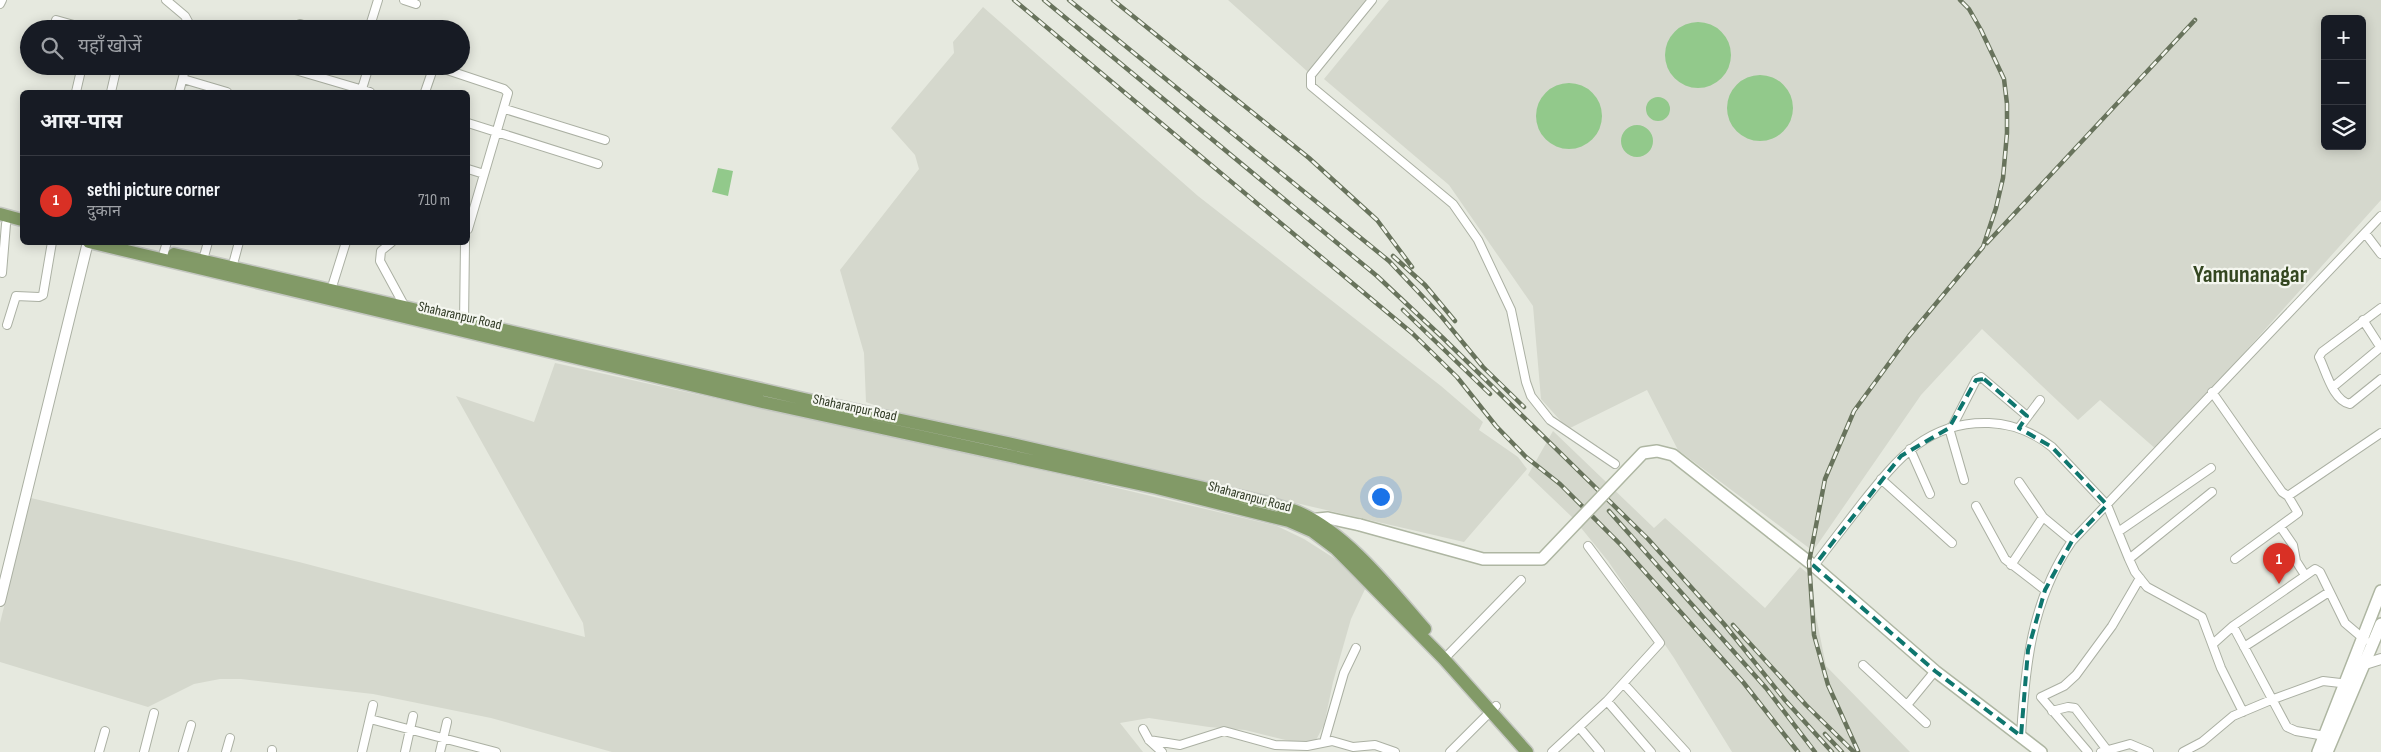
<!DOCTYPE html>
<html lang="hi">
<meta charset="utf-8">
<style>
:root{--surface:#171b24;--page:#20242c;--text:#f1f3f6;--muted:#9ea1a6;--line:#363941;--accent:#d93025}
body{margin:0;font-family:"Sofia Sans Condensed","Noto Sans Devanagari",sans-serif;background:var(--page);color:var(--text)}
.controls{position:absolute;right:15px;top:15px;display:grid;overflow:hidden;border-radius:8px;box-shadow:0 2px 12px #0003}
.controls button{width:45px;height:45px;display:grid;place-items:center;padding:0;border:0;border-bottom:1px solid var(--line);background:var(--surface);color:var(--text);font:25px sans-serif}
.you{position:absolute;left:1380px;top:496px;width:18px;height:18px;margin:-12px;border:4px solid #fff;border-radius:50%;background:#1a73e8;box-shadow:0 0 0 8px #1a73e833}
.badge{display:grid;place-items:center;width:32px;height:32px;border-radius:50%;background:var(--accent);color:#fff;font-size:16px;font-weight:700}
.pin{position:absolute;translate:-50% -41px;filter:drop-shadow(0 1px 2px #0008)}
.pin::after{content:'';position:absolute;top:26px;width:18px;height:15px;background:inherit;clip-path:polygon(0 0,100% 0,50% 100%)}
.list{margin:0;padding:0;list-style:none}
h2{display:flex;justify-content:space-between;align-items:center;height:65px;margin:0;padding:0 20px;font-size:21px}
h2 small{font-size:16px;font-weight:400;color:var(--muted)}
.list li{display:grid;grid-template-columns:32px 1fr auto;gap:15px;align-items:center;box-sizing:border-box;height:90px;padding:0 20px;border-top:1px solid var(--line)}
.list b{display:block;font-size:19px;white-space:nowrap}
.list p{margin:0;font-size:16px;white-space:nowrap;color:var(--muted)}
.list em{font-size:16px;font-style:normal;color:var(--muted)}
.icon{flex:none;width:28px;height:28px;fill:none;stroke:currentColor;stroke-width:2;stroke-linecap:round;stroke-linejoin:round}
.map{position:relative;flex:none;width:2381px;height:752px;overflow:hidden}
.search{position:absolute;background:var(--surface);box-shadow:0 2px 12px #0003;left:20px;top:20px;width:450px;height:55px;display:flex;align-items:center;gap:12px;box-sizing:border-box;padding:0 18px;border-radius:28px;color:var(--muted);font-size:19px}
.panel{position:absolute;background:var(--surface);box-shadow:0 2px 12px #0003;left:20px;top:90px;width:450px;height:155px;border-radius:8px}
.map>svg:first-child{display:block}
</style>
<div class="map">
<svg width="2381" height="752" viewBox="0 0 2381 752">
<rect width="100%" height="100%" fill="#e6e9df"/>
<path fill="#d5d8cd" fill-rule="evenodd" d="M1228 0H1367L1308 72Z
M1389 0H2381V200L2157 450 2100 400 2078 420 1982 329 1921 395 1813 551 1678 450 1647 390 1568 429 1541 399 1533 306 1449 185 1324 79ZM2325 19H2362V146H2325Z
M983 7 1198 196 1441 386 1483 422 1479 430 1518 457 1527 469 1464 542 1201 481 904 416 866 402 864 353 840 270 919 169 915 155 891 128 954 53 953 42Z
M555 363 1071 477 1277 526 1304 539 1337 560 1366 587 1351 619 1333 682 1324 725 1316 740 1302 744 1245 730 1209 727 1149 718 1120 723 1143 752H612L491 718 373 694 241 679H220L194 684 148 707 0 662V623L31 498 299 562 585 637 583 623 456 396 534 422Z
M1553 431 1654 528 1665 518 1765 608 1800 567 1812 577 1815 611 1826 666 1910 752H1732L1674 658 1608 561 1573 518 1528 475Z"/>
<path fill="#92c98b" d="M1665 55a33 33 0 1 1 66 0a33 33 0 1 1-66 0Z
M1727 108a33 33 0 1 1 66 0a33 33 0 1 1-66 0Z
M1536 116a33 33 0 1 1 66 0a33 33 0 1 1-66 0Z
M1646 109a12 12 0 1 1 24 0a12 12 0 1 1-24 0Z
M1621 141a16 16 0 1 1 32 0a16 16 0 1 1-32 0Z
M718 168 733 171 728 196 712 192Z"/>
<g fill="none" stroke-linecap="round" stroke-linejoin="round">
<defs>
<path id="minor" d="M166 0 185 16 192 29
M404 0 416 4
M1372 0 1311 75V86L1453 204 1478 240 1511 310 1526 382 1531 396 1550 420 1615 464
M0 4 2 0
M56 20 88 29
M300 24 316 29
M369 29 378 0
M435 66 504 89 508 93 468 229
M285 67 370 92
M183 79 227 92
M76 92 82 66
M111 92 117 66
M179 92 186 66
M361 92 369 66
M425 92 434 66
M505 109 605 140
M468 123 598 164
M468 169 484 174
M2365 233 2381 254
M392 242 381 251 380 261 405 307
M164 252 167 242
M203 260 208 242
M232 268 239 242
M2 273 6 224
M331 290 346 242
M2381 308 2322 352 2319 357C2326 371 2333 401 2350 404L2381 379
M2363 320 2381 348
M464 324 465 242
M7 325 16 296 39 297 43 295 52 242
M2333 387 2381 347
M2212 392 2282 492 2288 496 2381 433
M1952 427 1976 380 1981 377 2027 416
M1949 428 1964 480
M2019 428 2040 400
M1910 449 1930 494
M1881 479 1952 543
M2019 482 2043 517 2072 541
M1976 506 2005 559 2045 590
M2280 526 2293 545 2296 561 2305 575
M2118 532 2211 468
M2129 559 2212 492
M2235 559 2298 513 2288 496
M2011 565 2043 517
M1814 566C1830 544 1847 523 1863 502 1898 458 1928 421 1989 423 2014 424 2033 432 2052 447L2107 505 2129 559 2135 572 2147 587 2202 617 2221 668 2243 712
M2233 626 2287 727 2296 731 2325 736
M2214 643 2233 626 2315 569 2320 572 2345 623 2365 640
M2244 647 2329 592
M1444 659 1521 580
M1863 665 1926 723
M1624 684 1686 752
M1607 701 1651 752
M1907 705 1935 671
M2052 711 2068 707 2075 708 2107 750
M370 719 496 752
M1579 727 1600 752
M1143 729 1149 740 1162 752
M2021 736C2025 667 2031 601 2072 541L2381 216
M1149 740 1180 745 1224 731 1275 745 1307 746 1332 741 1353 747 1375 745 1395 752
M1324 742 1344 673 1356 648
M99 752 105 731
M144 752 154 713
M183 752 191 725
M226 752 230 738
M272 752V750
M362 752 373 705
M405 752 413 716
M440 752 447 722
M1450 752 1496 706
M1552 752 1607 701 1660 643 1588 546
M2088 752 2041 697 2064 686 2076 675 2112 626 2140 578
M2101 752 2130 744 2149 752
M2183 752 2202 742 2233 716 2271 700 2323 681 2349 684"/>
<path id="tertiary" d="M0 601 88 242
M2359 663 2365 664 2381 659"/>
<path id="secondary" d="M1308 520 1328 518 1360 525
M1772 533 1814 566 1935 671 2041 752
M2318 752 2381 591
M2327 752 2381 624"/>
<path id="primary" d="M0 214 22 220
M89 242 767 403 1157 488 1289 521 1312 531 1336 549 1444 659 1527 752
M174 254 804 399 1008 443 1273 504C1281 507 1290 509 1298 512 1348 534 1390 589 1425 629"/>
</defs>
<use href="#minor" stroke="#abb0a3" stroke-width="10"/>
<use href="#tertiary" stroke="#abb0a3" stroke-width="12"/>
<use href="#secondary" stroke="#aeb6a2" stroke-width="14"/>
<use href="#primary" stroke="#c4c7c1" stroke-width="15"/>
<use href="#minor" stroke="#fff" stroke-width="8"/>
<use href="#tertiary" stroke="#fff" stroke-width="10"/>
<use href="#secondary" stroke="#fff" stroke-width="11"/>
<use href="#primary" stroke="#829a67" stroke-width="12"/>
<defs>
<path id="rail" d="M1014 0 1412 333 1457 377 1496 426 1526 457 1560 484 1620 544 1743 682 1798 752
M1044 0 1377 276 1443 338 1648 539 1724 624 1785 700 1832 752
M1069 0 1389 261 1441 316 1483 367 1524 407
M1113 0 1309 158 1377 220 1412 267
M1987 243 2195 20
M1393 256 1425 285 1455 321
M1403 310 1490 394
M1609 511 1766 688 1815 752
M1733 625 1806 705 1854 752
M1825 734 1842 752
M1858 751 1828 685 1814 635 1809 562 1825 479 1854 411 1909 336 1983 247 1996 208 2003 178 2007 133V104L2004 79 1981 30 1969 9 1960 0"/>
</defs>
<use href="#rail" stroke="#68735c" stroke-width="4.5"/>
<use href="#rail" stroke="#f4f6ef" stroke-width="2.5" stroke-dasharray="8" stroke-linecap="butt"/>
<defs>
<path id="secondary-bridge" d="M1360 525 1483 559H1542L1643 453 1657 451 1673 455 1772 533"/>
</defs>
<use href="#secondary-bridge" stroke="#aeb6a2" stroke-width="14" stroke-linecap="butt"/>
<use href="#secondary-bridge" stroke="#fff" stroke-width="11"/>
</g>
<path fill="none" stroke="#0f766e" stroke-width="4" stroke-dasharray="10 6" stroke-linejoin="round" d="M1984 379 2027 416 2019 428 2052 447 2107 505 2072 541 2045 590 2028 650 2021 736 1935 671 1814 566 1901 456 1949 428 1976 380Z"/>
<g text-anchor="middle" stroke-width="4.5" stroke-linejoin="round" paint-order="stroke">
<g font-size="14" fill="#2d3722" stroke="#f4f6ef">
<text transform="translate(460 315) rotate(13)" y="5">Shaharanpur Road</text>
<text transform="translate(855 407) rotate(12)" y="5">Shaharanpur Road</text>
<text transform="translate(1250 496) rotate(15)" y="5">Shaharanpur Road</text>
</g>
<g font-size="24" font-weight="bold" fill="#344720" stroke="#f4f6ef">
<text x="2250" y="282">Yamunanagar</text>
</g>
</g>
</svg>
<div class="controls">
<button>+</button>
<button>−</button>
<button><svg class="icon" aria-label="layers" viewBox="0 0 24 24"><path d="M12 4l9 5-9 5-9-5zM3 14l9 5 9-5"/></svg></button>
</div>
<div class="you"></div>
<div class="pin badge" style="left:2279px;top:584px">1</div>
<div class="search"><svg class="icon" aria-label="search" viewBox="0 0 24 24"><circle cx="10" cy="10" r="6"/><path d="M15 15l6 6"/></svg>यहाँ खोजें</div>
<section class="panel">
<h2>आस-पास<small></small></h2>
<ul class="list">
<li><span class="badge">1</span><div><b>sethi picture corner</b><p>दुकान</p></div><em>710 m</em></li>
</ul>
</section>
</div>
